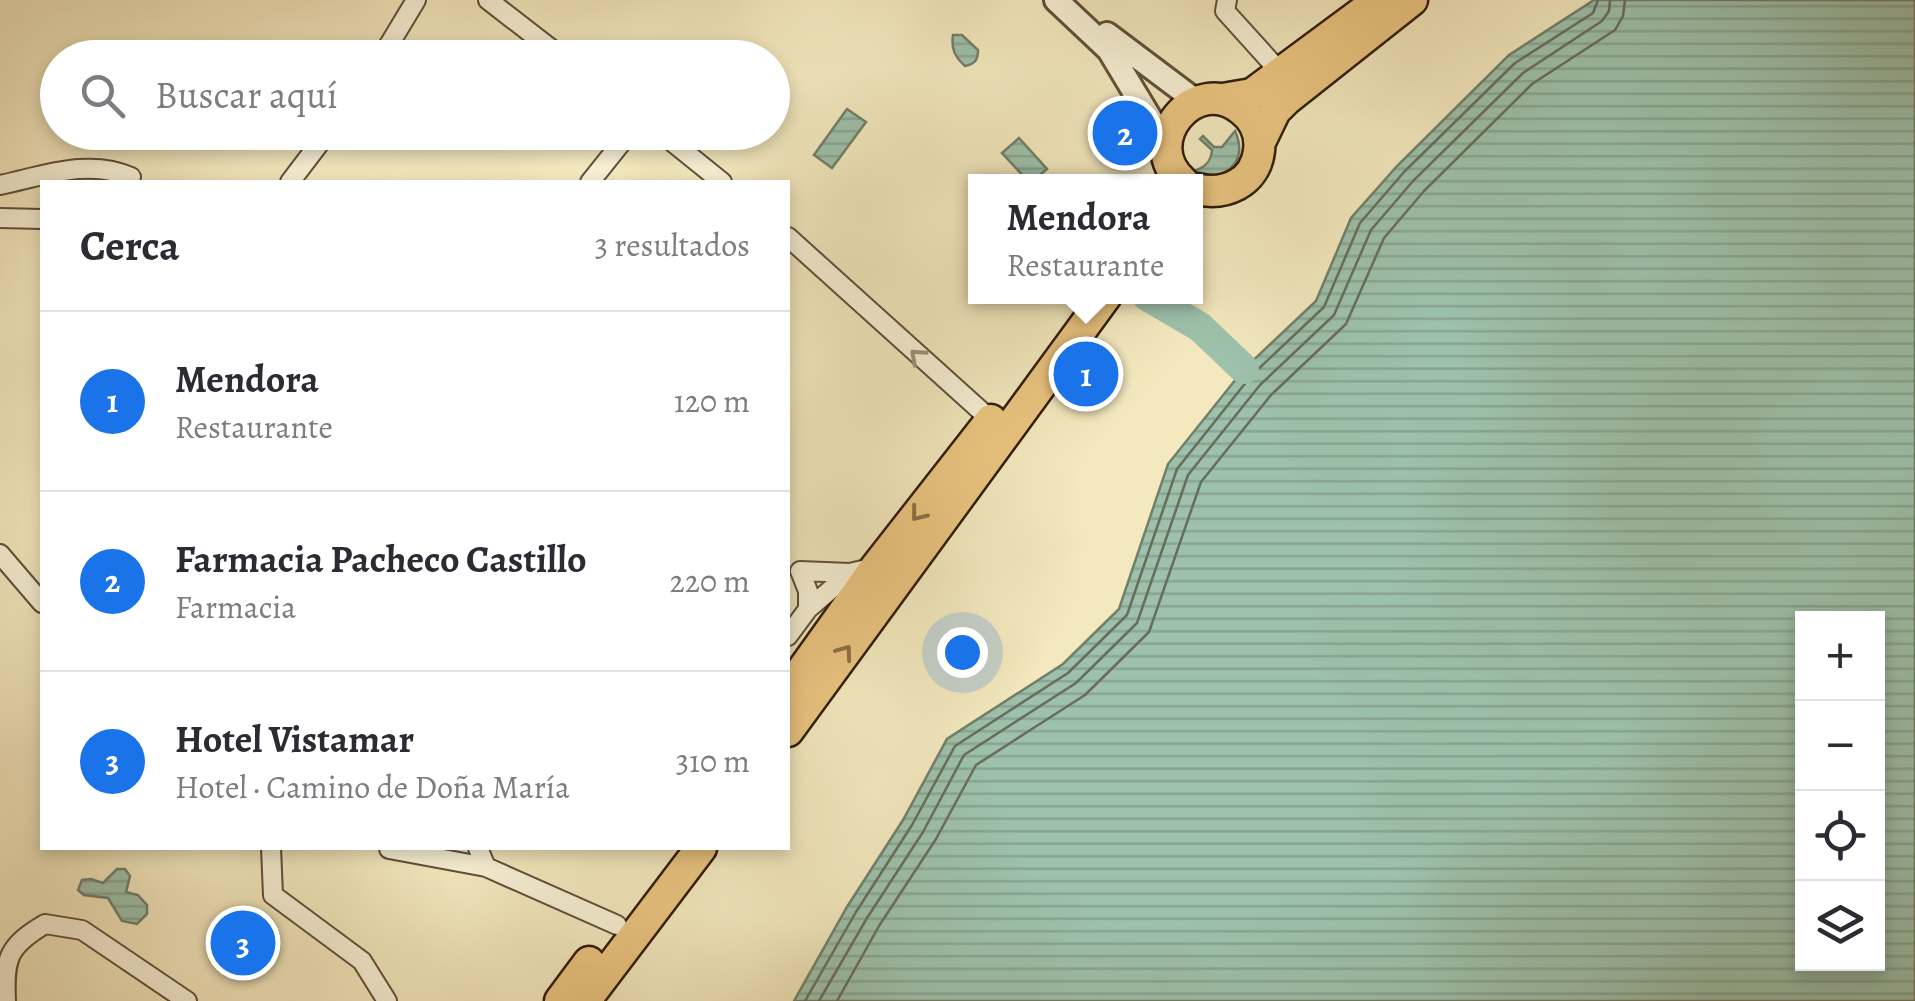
<!DOCTYPE html>
<html lang="es">
<meta charset="utf-8">
<style>
:root{--surface:#fff;--page:#f7f7f7;--text:#2b2b33;--muted:#7c7c81;--line:#e1e1e2;--accent:#1a73e8}
body{margin:0;font-family:Alegreya,serif;background:var(--page);color:var(--text)}
.controls{position:absolute;right:30px;bottom:30px;display:grid;overflow:hidden;border-radius:0px;box-shadow:0 5px 15px #0003}
.controls button{width:90px;height:90px;display:grid;place-items:center;padding:0;border:0;border-bottom:2px solid var(--line);background:var(--surface);color:var(--text);font:50px sans-serif}
.you{position:absolute;left:962px;top:652px;width:35px;height:35px;margin:-25px;border:8px solid #fff;border-radius:50%;background:#1a73e8;box-shadow:0 0 0 15px #1a73e833}
.badge{display:grid;place-items:center;width:65px;height:65px;border-radius:50%;background:var(--accent);color:#fff;font-size:32px;font-weight:700}
.pin{position:absolute;translate:-50% -50%;border:5px solid #fff;box-shadow:0 2px 10px #0006}
.popup{position:absolute;left:968px;top:174px;width:235px;height:130px;box-sizing:border-box;display:grid;place-content:center;border-radius:0px;background:var(--surface);filter:drop-shadow(0 2px 8px #0005);font-size:32px;white-space:nowrap;color:var(--muted)}
.popup b{font-size:38px;color:var(--text)}
.popup::after{content:'';position:absolute;left:50%;top:100%;margin-left:-20px;border:20px solid transparent;border-top-color:var(--surface)}
.list{margin:0;padding:0;list-style:none}
h2{display:flex;justify-content:space-between;align-items:center;height:130px;margin:0;padding:0 40px;font-size:42px}
h2 small{font-size:32px;font-weight:400;color:var(--muted)}
.list li{display:grid;grid-template-columns:65px 1fr auto;gap:30px;align-items:center;box-sizing:border-box;height:180px;padding:0 40px;border-top:2px solid var(--line)}
.list b{display:block;font-size:38px;white-space:nowrap}
.list p{margin:0;font-size:32px;white-space:nowrap;color:var(--muted)}
.list em{font-size:32px;font-style:normal;color:var(--muted)}
.icon{flex:none;width:55px;height:55px;fill:none;stroke:currentColor;stroke-width:2;stroke-linecap:round;stroke-linejoin:round}
.map{position:relative;flex:none;width:1915px;height:1001px;overflow:hidden}
.search{position:absolute;background:var(--surface);box-shadow:0 5px 15px #0003;left:40px;top:40px;width:750px;height:110px;display:flex;align-items:center;gap:25px;box-sizing:border-box;padding:0 35px;border-radius:55px;color:var(--muted);font-size:38px}
.panel{position:absolute;background:var(--surface);box-shadow:0 5px 15px #0003;left:40px;top:180px;width:750px;height:670px;border-radius:0px}
.map>svg:first-child{display:block}
</style>
<div class="map">
<svg width="1915" height="1001" viewBox="0 0 1915 1001">
<defs>
<pattern id="water-rules" width="6" height="5" patternUnits="userSpaceOnUse" patternTransform="scale(2.5)"><rect width="6" height="5" fill="#9dc1ab"/><path d="M0 2.5h6" fill="none" stroke="#88a592"/></pattern>
</defs>
<rect width="100%" height="100%" fill="#f3e8be"/>
<filter id="stains"><feTurbulence type="fractalNoise" baseFrequency=".002" numOctaves="4"/><feColorMatrix values="0 0 0 0 .2 0 0 0 0 .09 0 0 0 0 .02 0 0 0 .5 -.17"/></filter>
<radialGradient id="worn" r=".72"><stop offset=".6" stop-color="#630" stop-opacity="0"/><stop offset="1" stop-color="#630" stop-opacity=".3"/></radialGradient>
<path fill="url(#water-rules)" stroke="#717f6b" stroke-width="2.5" fill-rule="evenodd" d="M1594 0H1915V1001H794L847 907 903 820 947 739 1063 664 1119 609 1168 464 1244 369 1316 301 1351 218 1397 166 1509 55ZM1878 618V964H1802V618Z
M953 35H962L978 50C978 60 975 64 965 66 955 57 951 49 953 35Z
M847 109 866 122 832 168 814 155Z
M1235 131C1244 151 1239 168 1217 176L1193 171C1205 168 1211 162 1212 150L1200 139 1203 136 1214 147H1222Z
M1019 138 1047 169 1033 181H1028L1002 153Z
M117 869H125L130 876 126 892 138 895 147 905V914L137 924 122 921 108 898 84 895 78 890 82 880 91 879 103 883Z"/>
<g fill="none" stroke-linecap="round" stroke-linejoin="round">
<path stroke="#666e5b" stroke-width="2.5" d="M805 1001 856 912 912 825 955 746 1068 673 1127 615 1177 469 1251 376 1324 307 1360 223 1404 172 1515 63 1593 13 1598 0
M819 1001 867 918 923 832 964 755 1076 683 1137 623 1188 475 1260 385 1334 315 1371 230 1413 181 1523 73 1602 21 1609 11 1610 0
M837 1001 879 926 936 839 976 765 1085 695 1149 632 1201 482 1271 395 1346 324 1384 238 1424 191 1532 84 1615 30 1623 16 1625 0"/>
<path stroke="#9dc1ab" stroke-width="30" d="M1147 296 1200 327 1244 369"/>
<defs>
<path id="minor" d="M488 0 563 58
M1227 0 1225 11 1281 73
M381 58 416 0
M660 132 722 182
M290 182 328 132
M590 182 630 132
M0 185C43 176 89 158 131 177
M0 218 42 219
M788 237 991 420
M0 554 42 603
M808 609V591L800 571 850 573 875 567
M788 636 808 609 850 573
M271 848 273 895 362 961 387 1001
M478 848 486 867 617 925
M389 849 486 867
M6 1001C4 958 8 946 45 924L82 930 187 1001"/>
<path id="tertiary" d="M1056 0 1109 50 1165 143
M1107 34 1196 101"/>
<path id="primary" d="M1223 99 1252 94 1379 0
M1260 142 1275 111 1287 99 1412 0
M1183 182C1137 142 1196 71 1242 110 1255 120 1261 135 1259 151 1255 183 1225 196 1196 189
M788 690 876 567 991 420
M788 731 1106 296
M560 1001 589 962
M585 1001 701 848"/>
</defs>
<use href="#minor" stroke="#604f38" stroke-width="22"/>
<use href="#tertiary" stroke="#604f38" stroke-width="28"/>
<use href="#primary" stroke="#2f1c0b" stroke-width="35"/>
<use href="#minor" stroke="#f7f0d5" stroke-width="18"/>
<use href="#tertiary" stroke="#f7f0d5" stroke-width="22"/>
<use href="#primary" stroke="#eac47f" stroke-width="30"/>
</g>
<defs><path id="oneway-chevron" d="M-2-3.5L2.5 0L-2 3.5" fill="none" stroke-width="1.6" stroke-linecap="round" stroke-linejoin="round" transform="scale(2.5)"/></defs>
<use stroke="#9d917a" href="#oneway-chevron" transform="translate(917 356) rotate(-138)"/>
<g stroke="#8c7045">
<use href="#oneway-chevron" transform="translate(918 514) rotate(128)"/>
<use href="#oneway-chevron" transform="translate(845 652) rotate(-54)"/>
</g>
<rect width="100%" height="100%" filter="url(#stains)"/>
<rect width="100%" height="100%" fill="url(#worn)"/>
</svg>
<div class="controls">
<button>+</button>
<button>−</button>
<button><svg class="icon" aria-label="locate" viewBox="0 0 24 24"><circle cx="12" cy="12" r="6"/><path d="M12 2v4M12 18v4M2 12h4M18 12h4"/></svg></button>
<button><svg class="icon" aria-label="layers" viewBox="0 0 24 24"><path d="M12 4l9 5-9 5-9-5zM3 14l9 5 9-5"/></svg></button>
</div>
<div class="you"></div>
<div class="pin badge" style="left:1086px;top:374px">1</div>
<div class="popup"><b>Mendora</b>Restaurante</div>
<div class="pin badge" style="left:1125px;top:133px">2</div>
<div class="pin badge" style="left:243px;top:943px">3</div>
<div class="search"><svg class="icon" aria-label="search" viewBox="0 0 24 24"><circle cx="10" cy="10" r="6"/><path d="M15 15l6 6"/></svg>Buscar aquí</div>
<section class="panel">
<h2>Cerca<small>3 resultados</small></h2>
<ul class="list">
<li><span class="badge">1</span><div><b>Mendora</b><p>Restaurante</p></div><em>120 m</em></li>
<li><span class="badge">2</span><div><b>Farmacia Pacheco Castillo</b><p>Farmacia</p></div><em>220 m</em></li>
<li><span class="badge">3</span><div><b>Hotel Vistamar</b><p>Hotel · Camino de Doña María</p></div><em>310 m</em></li>
</ul>
</section>
</div>
